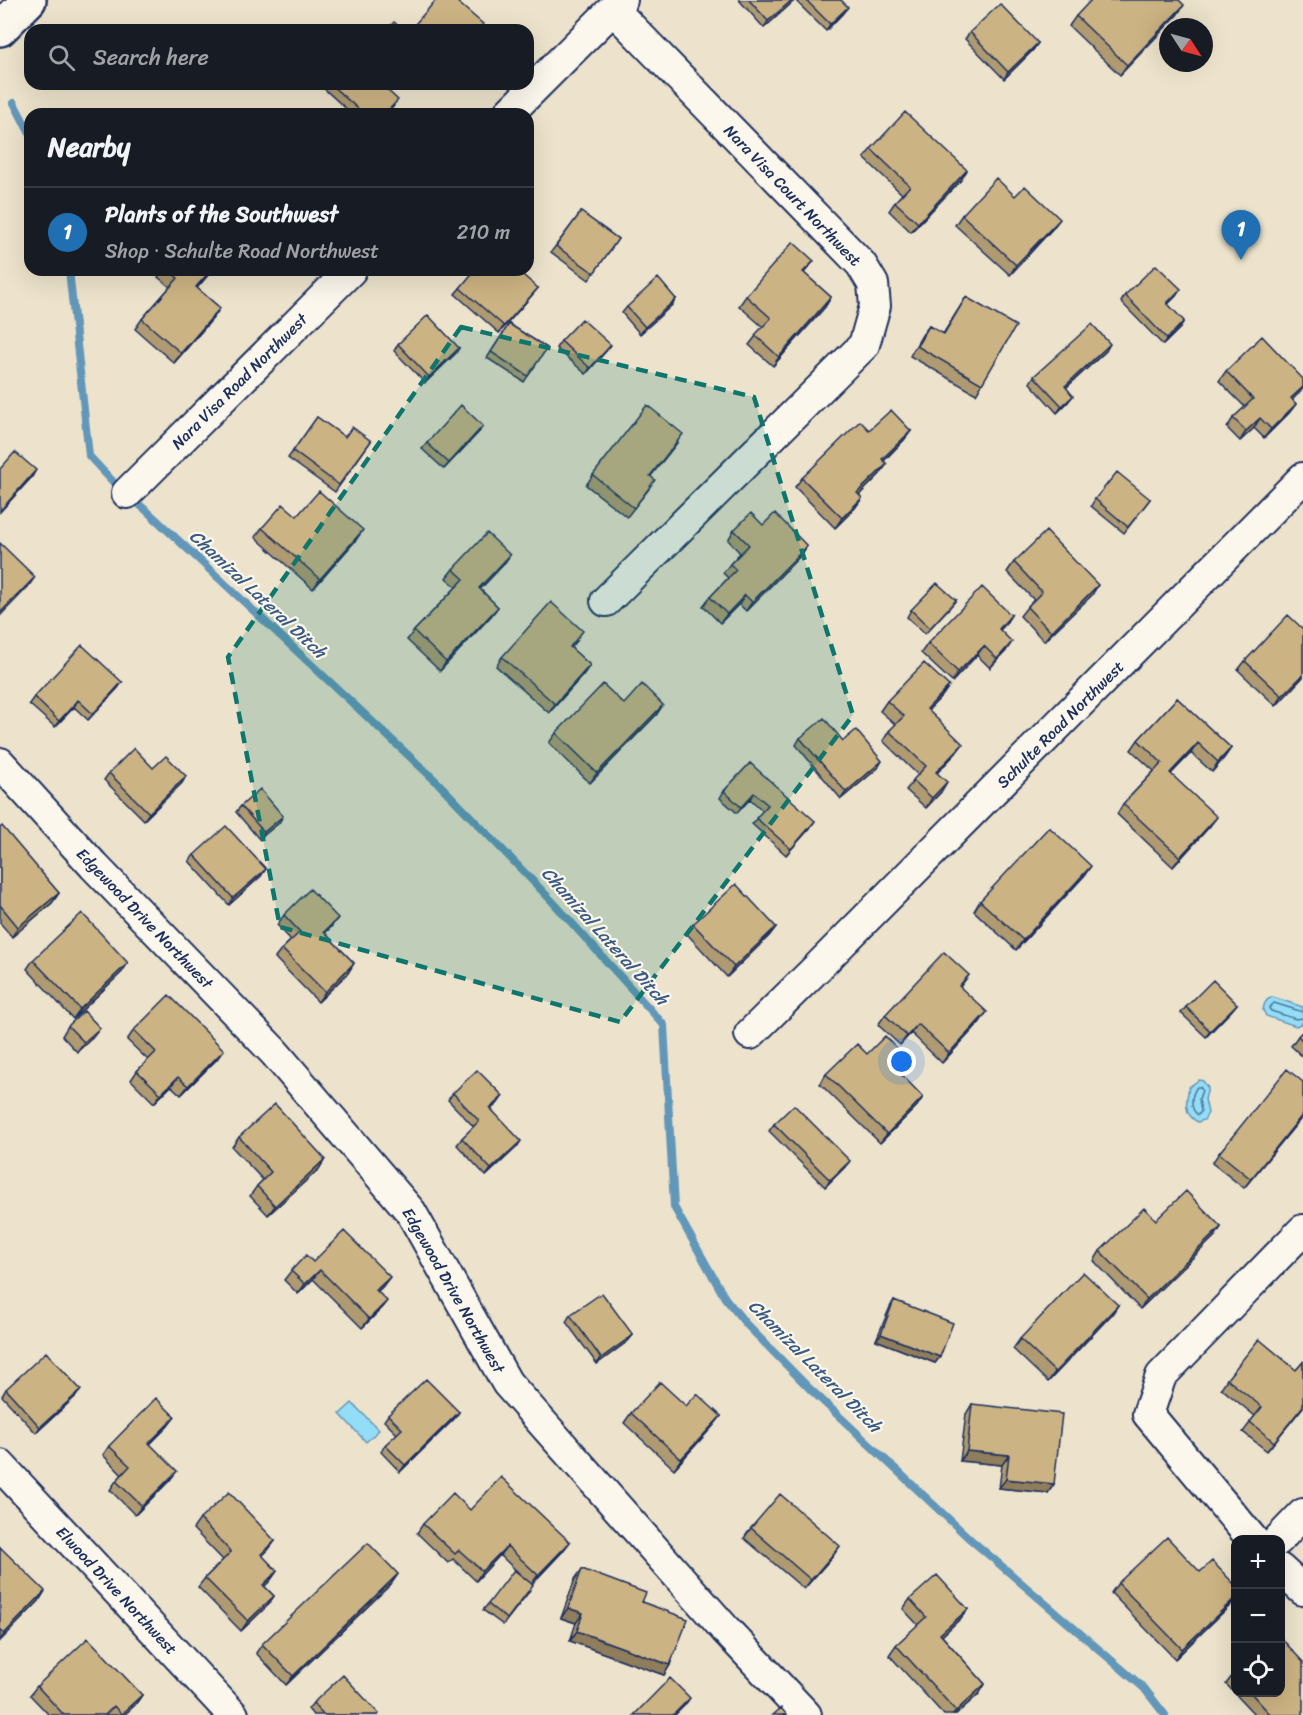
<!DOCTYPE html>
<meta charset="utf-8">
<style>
:root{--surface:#171b24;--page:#242831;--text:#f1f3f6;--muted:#9ea1a6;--line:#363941;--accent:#1f6fb2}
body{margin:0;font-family:Sriracha,sans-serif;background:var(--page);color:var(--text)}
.controls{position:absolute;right:18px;bottom:18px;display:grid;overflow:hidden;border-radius:12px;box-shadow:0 6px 24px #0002}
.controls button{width:54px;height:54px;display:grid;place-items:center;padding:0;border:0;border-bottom:2px solid var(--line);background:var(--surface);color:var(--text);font:30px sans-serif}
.compass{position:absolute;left:1159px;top:18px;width:54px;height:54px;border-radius:50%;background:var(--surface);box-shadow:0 6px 24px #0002;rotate:126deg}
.you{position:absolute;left:902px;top:1062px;width:21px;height:21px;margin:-15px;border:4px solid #fff;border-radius:50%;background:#1a73e8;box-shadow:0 0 0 9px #1a73e833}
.badge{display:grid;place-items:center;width:39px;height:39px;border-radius:50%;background:var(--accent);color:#fff;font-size:20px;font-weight:700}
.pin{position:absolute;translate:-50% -50px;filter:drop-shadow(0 2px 3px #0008)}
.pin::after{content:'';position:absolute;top:32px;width:21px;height:18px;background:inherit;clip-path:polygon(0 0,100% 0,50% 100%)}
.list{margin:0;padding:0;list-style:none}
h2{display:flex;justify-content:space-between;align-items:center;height:78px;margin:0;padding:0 24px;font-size:26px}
h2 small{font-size:20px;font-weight:400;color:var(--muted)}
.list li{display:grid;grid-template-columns:39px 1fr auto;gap:18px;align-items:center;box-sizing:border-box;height:90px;padding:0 24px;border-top:2px solid var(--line)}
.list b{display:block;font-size:22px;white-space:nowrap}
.list p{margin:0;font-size:20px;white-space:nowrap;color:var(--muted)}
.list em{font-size:20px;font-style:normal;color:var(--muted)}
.icon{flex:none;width:33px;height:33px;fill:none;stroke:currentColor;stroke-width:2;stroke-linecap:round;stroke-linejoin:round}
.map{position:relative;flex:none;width:1303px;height:1715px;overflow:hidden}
.search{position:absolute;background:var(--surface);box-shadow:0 6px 24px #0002;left:24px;top:24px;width:510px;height:66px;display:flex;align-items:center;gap:15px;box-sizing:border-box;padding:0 21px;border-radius:18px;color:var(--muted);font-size:22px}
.panel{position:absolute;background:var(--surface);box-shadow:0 6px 24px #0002;left:24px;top:108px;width:510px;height:168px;border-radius:18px}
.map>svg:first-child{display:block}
</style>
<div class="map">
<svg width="1303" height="1715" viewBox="0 0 1303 1715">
<rect width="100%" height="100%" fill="#ede3cc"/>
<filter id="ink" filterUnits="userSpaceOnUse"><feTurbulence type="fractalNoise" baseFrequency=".0167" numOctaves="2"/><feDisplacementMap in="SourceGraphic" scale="12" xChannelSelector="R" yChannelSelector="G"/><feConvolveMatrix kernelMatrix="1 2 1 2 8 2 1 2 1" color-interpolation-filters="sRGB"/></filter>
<g filter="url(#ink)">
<path fill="#94ddf6" stroke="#6497b9" stroke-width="1.5" d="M1273 997 1303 1007V1023L1296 1026 1266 1016 1263 1010C1264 1003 1266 999 1273 997Z
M1199 1080 1203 1081 1208 1088 1205 1099 1208 1113 1204 1120 1198 1122C1183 1115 1186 1101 1189 1087Z
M352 1403 379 1430 366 1442 340 1414Z"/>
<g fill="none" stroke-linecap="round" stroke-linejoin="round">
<path stroke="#4b759b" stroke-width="1.5" d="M1303 1012 1274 1003 1269 1008 1271 1011 1296 1019 1303 1018
M1197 1087H1200L1202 1090 1199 1099 1201 1112 1198 1115C1189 1109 1191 1095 1197 1087Z"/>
<path stroke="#6497b9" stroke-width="8" d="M14 103 30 134
M69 270 89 456 118 487 147 511 438 783 552 901 664 1025 674 1207 725 1298 746 1324 809 1388 970 1539 1144 1688 1165 1715"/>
<defs>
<path id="minor" d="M508 114 622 0
M127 493 351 270
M606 601 864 345 875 306 873 284 861 264 613 9
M0 763 94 866 274 1052 411 1212 507 1383 725 1629 806 1715
M750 1034 816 969 1303 478
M0 1465 233 1715
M1253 1540 1148 1414 1161 1376 1303 1230
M1278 1540 1303 1514
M1280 1569 1303 1590"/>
<path id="secondary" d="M0 29 29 0"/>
</defs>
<use href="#minor" stroke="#1b2f5e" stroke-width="34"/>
<use href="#secondary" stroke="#1b2f5e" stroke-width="38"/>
<use href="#minor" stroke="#fbf7ec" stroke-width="30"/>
<use href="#secondary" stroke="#fbf7ec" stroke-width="33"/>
</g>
<path fill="#af9a71" stroke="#1b2f5e" stroke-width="1.5" d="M739 0H795L764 28Z
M798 0H841L843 13 826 31 797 2Z
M1177 15 1120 75 1069 26 1076 16Z
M970 32 1038 43 1033 50 1004 79 965 39Z
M322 84H381L394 106 387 114H352L321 86Z
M871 149 967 170 961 180 911 232 889 211 895 202 902 194 864 158Z
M1015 196 1053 228 1010 275 955 225 962 215Z
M581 212 618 239 589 280 551 252Z
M814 261 804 273 831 297 825 307 773 366 749 345 763 327 739 306 746 296Z
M162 270H212L197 288 220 308 214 317 174 363 135 329 142 319 170 287 158 277Z
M460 288H538L533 294 499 333 455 294Z
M1125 295 1176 296 1168 304 1180 328 1163 345 1121 302Z
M966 297 982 384 976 394 910 356 922 335 929 326 943 334Z
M676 299 672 305 640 334 622 313 627 307Z
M509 324 547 348 524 382 487 358Z
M561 341 606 351 586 374 556 348Z
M398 344 459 348 455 354 425 383 394 351Z
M1106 351 1066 388 1068 402 1057 413 1030 383 1034 376Z
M1226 371 1303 379V388L1292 400 1296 404 1289 413 1264 438 1254 428 1240 441 1227 428 1233 418 1245 407 1219 381Z
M317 417 345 437 371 441 335 492 288 458Z
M869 430 911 431 904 440 884 461 880 474 859 495 862 498 855 508 835 528 795 487 802 478Z
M479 432 444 469 422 449 427 443Z
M677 443 651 476 649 489 627 517 586 485 593 475Z
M1095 499H1150L1124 533 1091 506Z
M297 516 356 540 313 589 255 537 262 528Z
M763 525 807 546 801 555 746 611 739 604 720 623 703 606 710 597 728 578 723 573 730 564 740 553 728 540 734 530Z
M510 555 503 565 480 589 498 607 491 616 440 671 407 640 414 631 456 587 446 578 453 569Z
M1014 562 1092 595 1044 641 1020 616 1027 607 1034 600 1007 572Z
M956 600 951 606 925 634 907 617 911 610Z
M1011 615 1000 630 1006 651 990 668 977 655 952 682 921 653 928 643Z
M1303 629V677L1276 706 1238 670 1245 661Z
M577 641 571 648 590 665 583 675 549 713 496 666 502 657Z
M122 682 118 688 88 720 74 707 55 727 29 704 34 697Z
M949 686 942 696 928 710 956 753 937 773 941 792 926 808 906 790 918 775 883 741 889 731 896 725 880 711 887 701Z
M1177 698 1231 748 1224 758 1212 772 1191 753 1171 774 1210 826 1173 867 1117 814 1123 804 1154 771 1131 750 1138 740Z
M624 704 657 714 590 783 549 743 556 733Z
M800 738 878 768 841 799 796 745Z
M750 763 810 828 786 855 752 824 763 811 750 799 737 813 720 798 724 791Z
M109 773 186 776 182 783 144 820 104 780Z
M241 806 279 823 259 839 236 812Z
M0 828 59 893 52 903 12 937 0 923Z
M194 855 261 876 229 905 189 861Z
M1084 876 1016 950 974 911 980 901Z
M284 915 331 927 325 933 354 963 348 973 318 1002 275 958 282 949 291 940 277 925Z
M693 924 776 927 769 936 727 977 687 934Z
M33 960 122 972 73 1019 27 969Z
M969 975 960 987 980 1022 942 1063 911 1033 900 1045 878 1025 885 1015Z
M1237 1004 1232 1010 1206 1037 1181 1013 1186 1007Z
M68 1026 100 1028 93 1037 77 1052 62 1036Z
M134 1030 217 1059 181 1095 171 1086 154 1103 131 1080 137 1071 148 1060 127 1040Z
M1303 1031V1057L1291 1046 1298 1036Z
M867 1054 901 1068 898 1072 923 1097 917 1106 880 1143 820 1084 826 1074Z
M1303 1082V1116L1244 1188 1212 1163 1219 1153Z
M453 1093 498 1103 491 1109 517 1147 486 1176 457 1145 462 1138 474 1127 448 1100Z
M774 1124 845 1167 825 1187 769 1131Z
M239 1137 325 1159 319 1169 268 1215 250 1196 257 1186 263 1180 232 1147Z
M1156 1220 1221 1227 1215 1236 1140 1309 1094 1261 1100 1251Z
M313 1262 383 1286 377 1292 380 1310 362 1328 313 1279 298 1294 284 1280 291 1271Z
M894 1300 940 1357 935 1363 876 1340 890 1307Z
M1118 1305 1112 1314 1048 1382 1013 1349 1020 1339Z
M570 1315 633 1335 628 1341 597 1364 566 1322Z
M1303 1362V1407L1267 1451 1243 1432 1255 1416 1221 1388 1227 1379 1296 1370Z
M6 1389 76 1396 36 1433 2 1396Z
M972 1404 1054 1484 1048 1493 999 1488 1002 1465 960 1461 966 1414Z
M686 1406 721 1416 714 1425 674 1469 624 1423 631 1413Z
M459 1412 454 1419 400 1472 381 1452 385 1445 397 1434 384 1421 388 1415Z
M168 1426 150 1444 170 1480 135 1515 110 1490 116 1481 122 1475 103 1455 109 1446Z
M470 1510 563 1551 532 1584 529 1592 503 1625 483 1610 488 1604 524 1578 500 1555 476 1581 453 1559 448 1563 417 1533 423 1524Z
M200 1519 275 1541 268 1550 262 1556 277 1571 270 1581 264 1586 274 1596 267 1606 241 1631 198 1587 205 1578 223 1560 193 1529Z
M751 1528 833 1556 804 1589 744 1538Z
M0 1547 39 1601 0 1641Z
M582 1569 642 1602 670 1665 664 1675 570 1641 576 1623 561 1618 575 1579Z
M1200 1572 1236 1586V1600L1175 1659 1111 1593 1118 1583Z
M398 1574 391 1584 286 1685 256 1653 262 1644Z
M910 1599 968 1609 961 1618 942 1636 985 1684 979 1694 955 1715H944L889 1655 896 1645 918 1625 903 1609Z
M1236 1671V1692H1281L1303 1715H1255L1226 1684Z
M37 1686 142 1695 135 1705 124 1715H49L30 1695Z
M313 1703 379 1715H313L308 1709Z"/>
<path fill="#8f7d5c" stroke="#1b2f5e" stroke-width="1.5" d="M792 0H795L764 28 768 21Z
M1184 5 1177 15 1120 75 1127 65Z
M848 7 843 13 826 31 830 24Z
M1038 43 1033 50 1004 79 1008 72Z
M967 170 961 180 911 232 918 223Z
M1060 219 1053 228 1010 275 1016 265Z
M211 270H212L210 273 189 297 196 287Z
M538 288 533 294 499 333 504 326Z
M1181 289 1176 296 1162 310 1167 303Z
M831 297 825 307 773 366 779 357Z
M676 299 672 305 640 334 645 327Z
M220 308 214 317 174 363 181 353Z
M1184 321 1180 328 1163 345 1167 339Z
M1110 344 1106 351 1060 393 1065 386Z
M611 345 606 351 586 374 590 368Z
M459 348 455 354 425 383 429 377Z
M1303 387V388L1300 392 1284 408 1291 398Z
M1073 396 1068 402 1057 413 1062 406Z
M1296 404 1289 413 1264 438 1271 429Z
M1260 418 1254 428 1240 441 1246 431Z
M483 426 479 432 444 469 449 463Z
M911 431 904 440 875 469 882 459Z
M887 464 880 474 851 503 857 493Z
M36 470 32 477 0 512V511Z
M862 498 855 508 835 528 842 518Z
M363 530 356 540 313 589 320 579Z
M807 546 801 555 746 611 752 602Z
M510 555 503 565 472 598 479 588Z
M35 577 28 587 0 616V613Z
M1098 585 1092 595 1044 641 1051 632Z
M745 595 739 604 720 623 727 614Z
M498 607 491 616 440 671 446 662Z
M1011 615 1005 625 992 638 999 629Z
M1012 642 1006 651 990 668 997 659Z
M984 646 977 655 952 682 958 672Z
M590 665 583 675 549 713 555 704Z
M1303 675V677L1276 706 1282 696Z
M122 682 118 688 88 720 93 714Z
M949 686 942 696 920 719 927 709Z
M78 700 74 707 55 727 59 721Z
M663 705 657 714 590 783 597 773Z
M1198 743 1191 753 1163 782 1170 773Z
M963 744 956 753 929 781 936 772Z
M1231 748 1224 758 1212 772 1218 762Z
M882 761 878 768 841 799 846 792Z
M186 776 182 783 144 820 149 813Z
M947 782 941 792 926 808 932 798Z
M754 793 750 799 737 813 741 807Z
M283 816 279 823 259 839 264 832Z
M1217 817 1210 826 1173 867 1180 857Z
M815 821 810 828 786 855 791 849Z
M1091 866 1084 876 1016 950 1023 940Z
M266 869 261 876 229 905 233 898Z
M59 893 52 903 12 937 18 927Z
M338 918 331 927 317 941 324 932Z
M776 927 769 936 727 977 734 967Z
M128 963 122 972 73 1019 80 1009Z
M354 963 348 973 318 1002 325 992Z
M1237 1004 1232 1010 1206 1037 1210 1031Z
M987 1012 980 1022 942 1063 949 1053Z
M918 1024 911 1033 900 1045 907 1036Z
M100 1028 93 1037 77 1052 84 1042Z
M224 1050 217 1059 181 1095 188 1086Z
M908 1059 901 1068 890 1080 897 1070Z
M178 1077 171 1086 154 1103 161 1094Z
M503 1096 498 1103 486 1114 490 1108Z
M923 1097 917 1106 880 1143 887 1134Z
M1303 1114V1116L1244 1188 1251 1179Z
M521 1141 517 1147 486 1176 491 1169Z
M325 1159 319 1169 268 1215 275 1206Z
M850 1161 845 1167 825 1187 830 1180Z
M1221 1227 1215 1236 1140 1309 1147 1299Z
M320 1270 313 1279 298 1294 305 1284Z
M390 1277 383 1286 369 1300 376 1290Z
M387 1301 380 1310 362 1328 369 1319Z
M1118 1305 1112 1314 1048 1382 1055 1372Z
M881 1334 940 1357 935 1363 876 1340Z
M633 1335 628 1341 597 1364 601 1358Z
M81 1390 76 1396 36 1433 40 1427Z
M1303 1406V1407L1267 1451 1274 1442Z
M459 1412 454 1419 400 1472 405 1465Z
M721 1416 714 1425 674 1469 681 1459Z
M175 1417 168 1426 142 1452 149 1443Z
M967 1451 1009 1455 1002 1465 960 1461Z
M177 1471 170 1480 135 1515 142 1506Z
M1006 1479 1054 1484 1048 1493 999 1488Z
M275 1541 268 1550 254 1564 261 1554Z
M570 1542 563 1551 531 1585 538 1575Z
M507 1546 500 1555 476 1581 482 1571Z
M840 1546 833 1556 804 1589 811 1580Z
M277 1571 270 1581 256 1595 263 1585Z
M398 1574 391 1584 286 1685 293 1676Z
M45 1591 39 1601 0 1641 4 1634Z
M274 1596 267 1606 241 1631 248 1621Z
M1236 1597 1234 1601 1175 1659 1182 1649Z
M568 1608 583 1613 576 1623 561 1618Z
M968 1609 961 1618 933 1644 940 1634Z
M577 1631 670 1665 664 1675 570 1641Z
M985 1684 979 1694 955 1715H953L956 1711Z
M142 1695 135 1705 124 1715H121Z
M690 1698 685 1705 675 1715H673Z"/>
<path fill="#ccb383" stroke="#1b2f5e" stroke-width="1.5" d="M436 0H455L483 24 478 30H410Z
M749 0H792L768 21Z
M806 0H841L848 7 830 24Z
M1091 0H1179L1184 5 1127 65 1076 16Z
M1000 4 1038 43 1008 72 970 32Z
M394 22 404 30H387Z
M330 84H381L398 100 385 114H364Z
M905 112 967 170 918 223 895 202 910 186 871 149Z
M996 178 1015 196 1025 186 1060 219 1016 265 962 215Z
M581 212 618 239 594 273 556 246Z
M793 242 814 261 803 272 831 297 779 357 755 335 771 318 746 296Z
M1156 265 1181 289 1167 303 1184 321 1167 339 1125 295Z
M168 270H211L196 287 220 308 181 353 142 319 178 278Z
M475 270H517L538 288 504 326 460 288Z
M658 278 676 299 645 327 627 307Z
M966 297 1016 326 982 384 917 346 929 326 944 334Z
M428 315 459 348 429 377 398 344Z
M582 319 611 345 590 368 561 341Z
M509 324 547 348 528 376 491 352Z
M1092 324 1110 344 1065 386 1073 396 1062 406 1034 376Z
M1262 336 1303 379V387L1291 398 1296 404 1271 429 1260 418 1246 431 1233 418 1253 399 1226 371Z
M461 405 483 426 449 463 427 443Z
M647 405 683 434 650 476 655 480 634 508 593 475Z
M891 410 911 431 882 459 887 464 857 493 862 498 842 518 802 478 860 421 869 430Z
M317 417 345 437 352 427 371 441 339 485 293 451Z
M15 452 36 470 0 511V469Z
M1117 472 1150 499 1128 527 1095 499Z
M319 491 363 530 320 579 262 528 283 504 297 516Z
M751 513 763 525 775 513 807 546 752 602 745 595 727 614 710 597 736 570 730 564 749 545 734 530Z
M1046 531 1098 585 1051 632 1027 607 1042 592 1014 562Z
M487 533 510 555 479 588 498 607 446 662 414 631 464 579 453 569Z
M0 543 35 577 0 613Z
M937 583 956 600 930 628 911 610Z
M982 587 1011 615 999 629 1012 642 997 659 984 646 958 672 928 643Z
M551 602 583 631 570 647 590 665 555 704 502 657Z
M1288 615 1303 629V675L1282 696 1245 661Z
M82 645 122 682 93 714 78 700 59 721 34 697Z
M924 663 949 686 927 709 963 744 936 772 947 782 932 798 913 780 926 766 889 731 904 716 887 701Z
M603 684 624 704 642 684 663 705 597 773 556 733Z
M1177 698 1231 748 1218 762 1198 743 1170 773 1217 817 1180 857 1123 804 1162 763 1138 740Z
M824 718 843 741 856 730 882 761 846 792 800 738Z
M134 748 153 768 166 756 186 776 149 813 109 773Z
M750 763 815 821 791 849 756 818 768 805 754 793 741 807 724 791Z
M260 789 283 816 264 832 241 806Z
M2 826 59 893 18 927 0 905V828Z
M226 826 266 869 233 898 194 855Z
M1049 827 1091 866 1023 940 980 901Z
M736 884 776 927 734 967 693 924Z
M310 889 338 918 324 932 354 963 325 992 282 949 300 932 284 915Z
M82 913 128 963 80 1009 33 960Z
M944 952 969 975 959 986 987 1012 949 1053 918 1024 907 1036 885 1015Z
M1213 980 1237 1004 1210 1031 1186 1007Z
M169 995 224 1050 188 1086 178 1077 161 1094 137 1071 156 1052 134 1030Z
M84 1011 100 1028 84 1042 68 1026Z
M1303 1031V1041L1298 1036Z
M885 1036 908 1059 897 1070 923 1097 887 1134 826 1074 857 1044 867 1054Z
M1287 1069 1303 1082V1114L1251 1179 1219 1153Z
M477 1070 503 1096 490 1108 521 1141 491 1169 462 1138 479 1121 453 1093Z
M275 1104 325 1159 275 1206 257 1186 271 1172 239 1137Z
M794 1105 850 1161 830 1180 774 1124Z
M1186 1191 1221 1227 1147 1299 1100 1251 1144 1208 1156 1220Z
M344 1231 390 1277 376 1290 387 1301 369 1319 320 1270 305 1284 291 1271 306 1255 313 1262Z
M1083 1272 1118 1305 1055 1372 1020 1339Z
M602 1293 633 1335 601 1358 570 1315Z
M894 1300 953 1323 940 1357 881 1334Z
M1259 1339 1296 1370 1303 1362V1406L1274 1442 1250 1422 1262 1407 1227 1379Z
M46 1352 81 1390 40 1427 6 1389Z
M426 1379 459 1412 405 1465 385 1445 402 1429 388 1415Z
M660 1382 686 1406 697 1394 721 1416 681 1459 631 1413Z
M156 1398 175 1417 149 1443 177 1471 142 1506 116 1481 130 1466 109 1446Z
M972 1404 1062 1414 1054 1484 1006 1479 1009 1455 967 1451Z
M501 1477 570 1542 538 1575 507 1546 482 1571 459 1550 455 1554 423 1524 453 1493 470 1510Z
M229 1492 275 1541 261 1554 277 1571 263 1585 274 1596 248 1621 205 1578 231 1552 200 1519Z
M780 1494 840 1546 811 1580 751 1528Z
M1167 1537 1200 1572 1212 1561 1236 1586V1597L1182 1649 1118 1583Z
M368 1543 398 1574 293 1676 262 1644Z
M0 1547 45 1591 4 1634 0 1630Z
M582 1569 646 1593 642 1602 688 1619 670 1665 577 1631 583 1613 568 1608Z
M514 1570 533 1585 507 1619 488 1604Z
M937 1575 968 1609 940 1634 985 1684 956 1711 896 1645 926 1617 910 1599Z
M88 1638 142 1695 121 1714 114 1706 105 1715H64L37 1686Z
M1281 1638 1303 1662V1715H1271L1250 1692H1281Z
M343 1675 379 1714 378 1715H324L313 1703Z
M670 1678 690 1698 673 1715H634Z
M781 1708 787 1715H773Z"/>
</g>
<path fill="#0f766e" fill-opacity="0.2" stroke="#0f766e" stroke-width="4.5" stroke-dasharray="12 8" stroke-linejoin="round" d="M461 327 754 397 853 715 620 1022 280 927 228 657Z"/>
<g text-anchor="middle" stroke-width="4.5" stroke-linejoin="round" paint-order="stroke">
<g font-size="16" fill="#1b2f5e" stroke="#fbf7ec">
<text transform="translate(793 195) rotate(46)" y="6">Nara Visa Court Northwest</text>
<text transform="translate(239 381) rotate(-45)" y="6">Nara Visa Road Northwest</text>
<text transform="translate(1060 724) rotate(-45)" y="6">Schulte Road Northwest</text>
<text transform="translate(145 918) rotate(46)" y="6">Edgewood Drive Northwest</text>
<text transform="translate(454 1290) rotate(60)" y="6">Edgewood Drive Northwest</text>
<text transform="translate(117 1590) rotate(47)" y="6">Elwood Drive Northwest</text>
</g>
<g font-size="18" font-style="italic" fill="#395a84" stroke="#fbf7ec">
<text transform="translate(258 594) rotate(43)" y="6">Chamizal Lateral Ditch</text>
<text transform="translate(605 936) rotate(48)" y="6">Chamizal Lateral Ditch</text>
<text transform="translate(815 1366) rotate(45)" y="6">Chamizal Lateral Ditch</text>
</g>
</g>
</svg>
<div class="controls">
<button>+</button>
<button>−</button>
<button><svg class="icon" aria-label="locate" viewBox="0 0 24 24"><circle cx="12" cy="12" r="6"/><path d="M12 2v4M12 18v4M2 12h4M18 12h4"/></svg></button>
</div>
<svg class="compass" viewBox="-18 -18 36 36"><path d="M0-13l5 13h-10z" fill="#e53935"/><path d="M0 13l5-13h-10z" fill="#9ea1a6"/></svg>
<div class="you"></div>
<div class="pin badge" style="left:1241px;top:260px">1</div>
<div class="search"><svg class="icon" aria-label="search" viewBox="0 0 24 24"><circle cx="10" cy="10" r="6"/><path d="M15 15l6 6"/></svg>Search here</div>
<section class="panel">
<h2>Nearby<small></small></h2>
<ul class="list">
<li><span class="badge">1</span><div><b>Plants of the Southwest</b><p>Shop · Schulte Road Northwest</p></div><em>210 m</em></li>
</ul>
</section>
</div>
